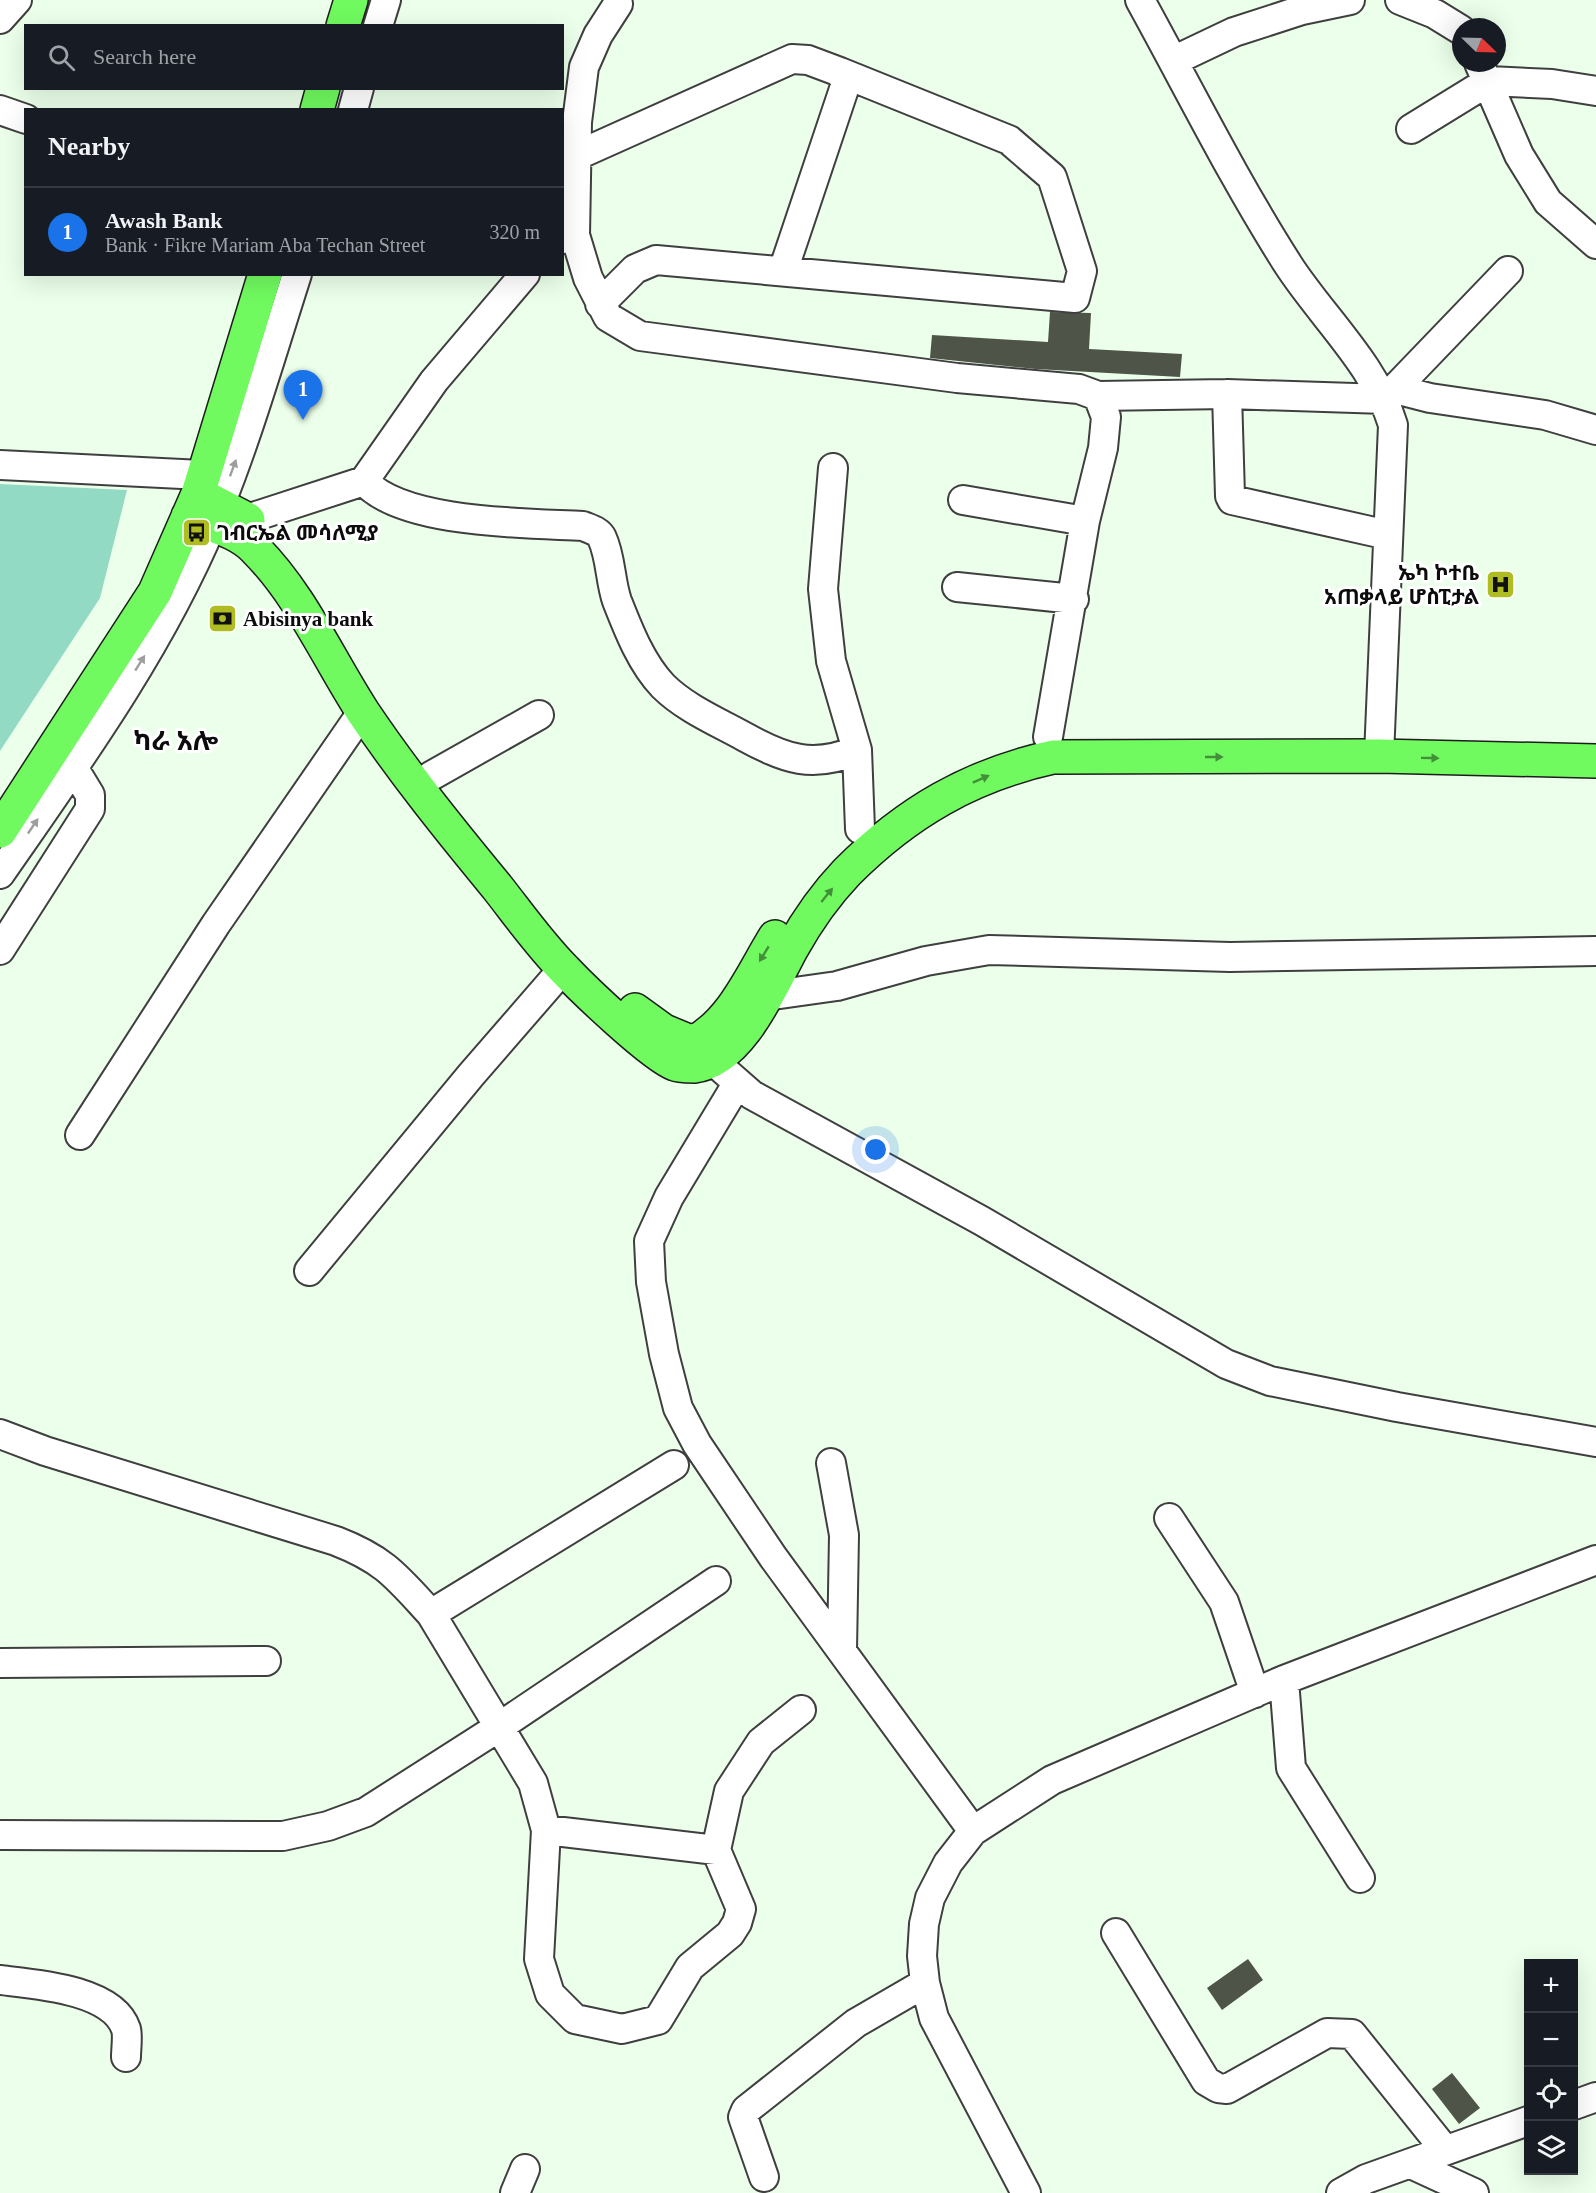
<!DOCTYPE html>
<meta charset="utf-8">
<style>
:root{--surface:#171b24;--page:#20242c;--text:#f1f3f6;--muted:#9ea1a6;--line:#363941;--accent:#1a73e8}
body{margin:0;font-family:"Times New Roman","Noto Sans Ethiopic",serif;background:var(--page);color:var(--text)}
.controls{position:absolute;right:18px;bottom:18px;display:grid;overflow:hidden;border-radius:0px;box-shadow:0 6px 24px #0002}
.controls button{width:54px;height:54px;display:grid;place-items:center;padding:0;border:0;border-bottom:2px solid var(--line);background:var(--surface);color:var(--text);font:30px sans-serif}
.compass{position:absolute;left:1452px;top:18px;width:54px;height:54px;border-radius:50%;background:var(--surface);box-shadow:0 6px 24px #0002;rotate:113deg}
.you{position:absolute;left:876px;top:1150px;width:21px;height:21px;margin:-15px;border:4px solid #fff;border-radius:50%;background:#1a73e8;box-shadow:0 0 0 9px #1a73e833}
.badge{display:grid;place-items:center;width:39px;height:39px;border-radius:50%;background:var(--accent);color:#fff;font-size:20px;font-weight:700}
.pin{position:absolute;translate:-50% -50px;filter:drop-shadow(0 2px 3px #0008)}
.pin::after{content:'';position:absolute;top:32px;width:21px;height:18px;background:inherit;clip-path:polygon(0 0,100% 0,50% 100%)}
.list{margin:0;padding:0;list-style:none}
h2{display:flex;justify-content:space-between;align-items:center;height:78px;margin:0;padding:0 24px;font-size:26px}
h2 small{font-size:20px;font-weight:400;color:var(--muted)}
.list li{display:grid;grid-template-columns:39px 1fr auto;gap:18px;align-items:center;box-sizing:border-box;height:90px;padding:0 24px;border-top:2px solid var(--line)}
.list b{display:block;font-size:22px;white-space:nowrap}
.list p{margin:0;font-size:20px;white-space:nowrap;color:var(--muted)}
.list em{font-size:20px;font-style:normal;color:var(--muted)}
.icon{flex:none;width:33px;height:33px;fill:none;stroke:currentColor;stroke-width:2;stroke-linecap:round;stroke-linejoin:round}
.map{position:relative;flex:none;width:1596px;height:2193px;overflow:hidden}
.search{position:absolute;background:var(--surface);box-shadow:0 6px 24px #0002;left:24px;top:24px;width:540px;height:66px;display:flex;align-items:center;gap:15px;box-sizing:border-box;padding:0 21px;border-radius:0px;color:var(--muted);font-size:22px}
.panel{position:absolute;background:var(--surface);box-shadow:0 6px 24px #0002;left:24px;top:108px;width:540px;height:168px;border-radius:0px}
.map>svg:first-child{display:block}
</style>
<div class="map">
<svg width="1596" height="2193" viewBox="0 0 1596 2193">
<rect width="100%" height="100%" fill="#ebffea"/>
<path fill="#93dac4" d="M0 484 127 490 100 598 0 751Z"/>
<path fill="#4e5448" d="M1050 312 1091 313 1089 349 1182 354 1180 377 1036 369 930 358 932 335 1048 342Z
M1248 1959 1263 1980 1222 2010 1207 1988Z
M1452 2073 1480 2108 1459 2124 1432 2089Z"/>
<g fill="none" stroke-linecap="round" stroke-linejoin="round">
<defs>
<path id="minor" d="M1140 0C1189 89 1234 180 1289 266 1323 318 1375 365 1393 425L1379 756
M1400 0 1435 14 1461 30
M0 19 17 0
M378 26 386 0
M1173 61 1234 32 1302 10 1350 0
M1479 63 1519 155 1548 202 1596 244
M0 110 26 119
M353 110 359 88
M1411 129 1489 81 1552 84 1596 91
M578 155 792 59 808 60 840 72 846 83 783 271
M575 235 577 122 584 67 598 35 618 4
M562 239 575 235 588 278 608 317 640 336 957 378 1079 389 1098 396 1106 417 1103 448 1085 521 1048 737
M525 274 434 381 364 481C402 524 527 523 583 526 590 529 599 531 602 538 611 557 610 581 617 601 628 629 641 663 663 686 685 708 718 722 745 737 785 759 813 769 857 750
M600 304 635 269 656 260 1075 298 1082 271 1052 177 1009 140 840 72
M1395 389 1430 398 1545 415 1596 430
M1227 394 1230 496 1232 500 1388 535
M1098 396 1227 394 1385 399 1508 271
M0 465 202 475
M833 468 823 589 831 661 857 750 860 829
M963 500 1085 521
M247 519 364 481
M957 587 1074 599
M431 776 539 715
M0 874C77 763 159 650 212 524 246 443 270 358 297 274
M0 950 90 809V795L73 767
M766 996 837 986 926 961 989 950 1230 957 1596 951
M695 1045 752 1095 982 1221 1226 1364 1270 1381 1397 1407 1596 1442
M737 1084 669 1197 649 1241 651 1282 664 1354 678 1408 697 1444 773 1557 973 1831
M80 1135 216 924 363 711
M309 1271 471 1075 563 969
M0 1434 45 1451 336 1541C385 1560 397 1577 431 1614L674 1465
M831 1463 844 1535 842 1650
M1169 1518 1224 1602 1255 1693
M431 1614 533 1783 546 1830 539 1959 550 1994 575 2019 622 2029 658 2020 690 1967 730 1934 737 1923 741 1909 716 1850 729 1791 761 1742 801 1710
M0 1663 266 1661
M1284 1680 1291 1768 1360 1878
M546 1830 716 1850
M0 1835 283 1836 328 1826 366 1812 499 1727 716 1581
M1116 1933 1206 2081 1218 2088 1227 2089 1327 2033 1352 2034 1445 2150
M0 1980C34 1984 113 1989 126 2029 128 2036 126 2049 126 2057
M1574 2105 1596 2097
M1411 2164 1474 2193
M764 2177 743 2117 746 2110 856 2023 925 1983
M515 2193 525 2169
M1026 2193 934 2018 925 1983 922 1956 924 1924 930 1898 948 1863 973 1831 1052 1780 1284 1680 1596 1560
M1341 2193 1366 2179 1528 2121"/>
<path id="major" d="M343 26 351 0
M317 110 323 88
M198 494 248 520
M188 516C210 525 238 531 255 549 301 595 328 658 363 712 404 773 450 830 497 887 519 915 540 945 565 970 584 990 653 1056 675 1064 679 1066 690 1066 694 1066 741 1061 772 984 792 948 807 921 826 894 847 872 907 812 971 775 1053 757L1379 756 1596 761
M0 831 155 592 198 494 265 274
M635 1010 664 1031 693 1043C733 1022 752 974 775 937"/>
</defs>
<use href="#minor" stroke="#3f3f3f" stroke-width="32"/>
<use href="#major" stroke="#1d1d1d" stroke-width="36"/>
<use href="#minor" stroke="#fff" stroke-width="28"/>
<use href="#major" stroke="#70fa5f" stroke-width="33"/>
</g>
<defs><path id="oneway-solid" d="M-6-.8H1V-3.2L6.5 0L1 3.2V.8H-6Z" transform="scale(1.5)"/></defs>
<g fill="#9e9e9e">
<use href="#oneway-solid" transform="translate(233 468) rotate(-70)"/>
<use href="#oneway-solid" transform="translate(140 663) rotate(-58)"/>
<use href="#oneway-solid" transform="translate(33 826) rotate(-56)"/>
</g>
<g fill="#438f3a">
<use href="#oneway-solid" transform="translate(1214 757)"/>
<use href="#oneway-solid" transform="translate(1430 758) rotate(1)"/>
<use href="#oneway-solid" transform="translate(981 779) rotate(-24)"/>
<use href="#oneway-solid" transform="translate(827 895) rotate(-51)"/>
<use href="#oneway-solid" transform="translate(764 954) rotate(121)"/>
</g>
<defs>
<symbol id="bus-square" viewBox="-11 -11 22 22"><rect x="-9" y="-9" width="18" height="18" rx="4" fill="#afbd23" stroke="#fff"/><path d="M-5-6H5V4H4V6H2V4H-2V6H-4V4H-5ZM-3.5-4V0h7V-4ZM-3.5 1.2v1.5H-2V1.2ZM2 1.2v1.5H3.5V1.2Z" fill="#111"/></symbol>
<symbol id="hospital-square" viewBox="-11 -11 22 22"><rect x="-9" y="-9" width="18" height="18" rx="4" fill="#afbd23" stroke="#fff"/><path d="M-5-5h3v3.5h4V-5h3V5h-3V1.5h-4V5h-3Z" fill="#111"/></symbol>
<symbol id="bank-square" viewBox="-11 -11 22 22"><rect x="-9" y="-9" width="18" height="18" rx="4" fill="#afbd23" stroke="#fff"/><path d="M-6-4H6V4H-6ZM0-2.3a2.3 2.3 0 1 0 0 4.6a2.3 2.3 0 1 0 0-4.6Z" fill="#111"/></symbol>
</defs>
<g fill-rule="evenodd">
<use href="#bus-square" x="180" y="516" width="33" height="33"/>
<use href="#hospital-square" x="1484" y="568" width="33" height="33"/>
<use href="#bank-square" x="206" y="602" width="33" height="33"/>
</g>
<g text-anchor="middle" stroke-width="6" stroke-linejoin="round" paint-order="stroke">
<g font-size="21" font-weight="bold" fill="#0c0c0c" stroke="#fff" text-anchor="start">
<text x="217" y="540">ገብርኤል መሳለሚያ</text>
<text x="1479" y="580" text-anchor="end">ኤካ ኮተቤ<tspan x="1479" dy="24">አጠቃላይ ሆስፒታል</tspan></text>
<text x="243" y="626">Abisinya bank</text>
</g>
<g font-size="27" font-weight="bold" fill="#0c0c0c" stroke="#fff">
<text x="176" y="750">ካራ አሎ</text>
</g>
</g>
</svg>
<div class="controls">
<button>+</button>
<button>−</button>
<button><svg class="icon" aria-label="locate" viewBox="0 0 24 24"><circle cx="12" cy="12" r="6"/><path d="M12 2v4M12 18v4M2 12h4M18 12h4"/></svg></button>
<button><svg class="icon" aria-label="layers" viewBox="0 0 24 24"><path d="M12 4l9 5-9 5-9-5zM3 14l9 5 9-5"/></svg></button>
</div>
<svg class="compass" viewBox="-18 -18 36 36"><path d="M0-13l5 13h-10z" fill="#e53935"/><path d="M0 13l5-13h-10z" fill="#9ea1a6"/></svg>
<div class="you"></div>
<div class="pin badge" style="left:303px;top:420px">1</div>
<div class="search"><svg class="icon" aria-label="search" viewBox="0 0 24 24"><circle cx="10" cy="10" r="6"/><path d="M15 15l6 6"/></svg>Search here</div>
<section class="panel">
<h2>Nearby<small></small></h2>
<ul class="list">
<li><span class="badge">1</span><div><b>Awash Bank</b><p>Bank · Fikre Mariam Aba Techan Street</p></div><em>320 m</em></li>
</ul>
</section>
</div>
